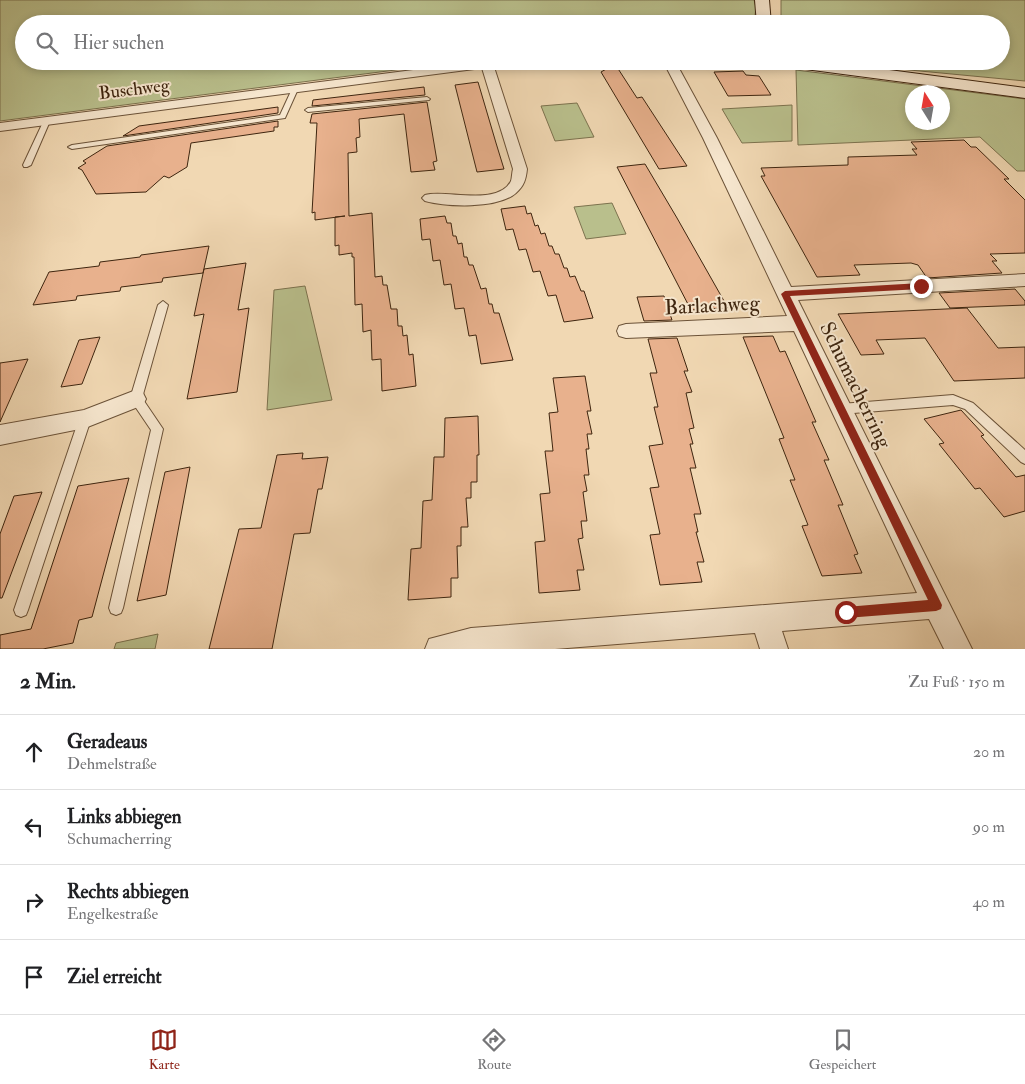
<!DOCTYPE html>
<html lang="de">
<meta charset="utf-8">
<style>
:root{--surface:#fff;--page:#f6f6f6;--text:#202124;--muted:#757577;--line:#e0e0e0;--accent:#8f2418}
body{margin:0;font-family:"IM FELL Double Pica",serif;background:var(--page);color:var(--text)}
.compass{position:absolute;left:905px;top:85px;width:45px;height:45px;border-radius:50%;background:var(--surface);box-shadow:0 2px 8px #0003;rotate:349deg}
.stop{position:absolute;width:15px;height:15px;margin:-11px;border:4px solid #8f2418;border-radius:50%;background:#fff}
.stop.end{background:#8f2418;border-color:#fff;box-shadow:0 1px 5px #0008}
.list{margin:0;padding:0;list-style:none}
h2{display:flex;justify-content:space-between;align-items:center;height:65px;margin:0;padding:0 20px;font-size:21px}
h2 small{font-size:16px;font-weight:400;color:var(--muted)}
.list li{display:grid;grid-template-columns:32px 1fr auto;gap:15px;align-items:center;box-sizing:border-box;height:75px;padding:0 20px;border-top:1px solid var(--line)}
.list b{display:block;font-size:19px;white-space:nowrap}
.list p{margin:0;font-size:16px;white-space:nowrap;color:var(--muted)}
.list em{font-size:16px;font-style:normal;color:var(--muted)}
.icon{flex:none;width:28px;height:28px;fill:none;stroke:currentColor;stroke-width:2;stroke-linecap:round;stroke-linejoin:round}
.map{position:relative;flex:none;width:1025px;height:649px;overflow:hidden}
.search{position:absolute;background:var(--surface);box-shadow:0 2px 8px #0003;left:15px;right:15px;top:15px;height:55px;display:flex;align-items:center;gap:12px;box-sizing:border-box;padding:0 18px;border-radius:28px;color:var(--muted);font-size:19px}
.sheet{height:365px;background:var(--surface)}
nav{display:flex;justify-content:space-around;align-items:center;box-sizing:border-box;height:70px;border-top:1px solid var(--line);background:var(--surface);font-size:14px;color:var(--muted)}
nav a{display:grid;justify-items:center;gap:2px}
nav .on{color:var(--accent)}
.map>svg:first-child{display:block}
</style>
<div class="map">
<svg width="1025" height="649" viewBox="0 0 1025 649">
<rect width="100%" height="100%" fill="#f1d8b3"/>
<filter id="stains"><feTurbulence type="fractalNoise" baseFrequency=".004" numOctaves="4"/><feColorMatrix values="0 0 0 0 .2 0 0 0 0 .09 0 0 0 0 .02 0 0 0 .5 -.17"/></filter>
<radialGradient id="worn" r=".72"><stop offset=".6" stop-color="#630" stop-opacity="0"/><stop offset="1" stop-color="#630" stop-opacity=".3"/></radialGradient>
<path fill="#b9bf8c" stroke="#7c724e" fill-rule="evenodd" d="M0 0H754L756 7 754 24H24V61H465L0 121Z
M781 0H1025V81L815 61H1001V24H781Z
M796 70 1025 99V171H1017L980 137 798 145ZM912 92H942V122H912Z
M577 103 594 137 555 141 541 106Z
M792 105V141L742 143 722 109Z
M612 203 626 234 586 239 574 207Z
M305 286 332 400 267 410 274 290Z
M158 634 155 649H114L116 643Z"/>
<path fill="#e8b18d" stroke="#3e250f" d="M615 64 637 98 642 97 687 166 659 169 601 72Z
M743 71 746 75 759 76 771 95 728 96 714 72Z
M478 82 496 143 504 169 477 172 455 85Z
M424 87 425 95 312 106 313 100Z
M427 102 437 161 433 162 435 170 411 172 404 114 359 119 360 137 356 138 357 152 348 153 349 216 372 213 375 277 382 276 383 285H387L391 309H397L398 326H402L403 336 407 335 409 355 413 354 416 386 382 391 381 359 372 360 371 330 363 332 362 304 355 305 354 257H352V253L339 255V245L335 246V217L345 216 315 220V212L312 213 317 123H310L312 114Z
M278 107V113L123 136 139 126Z
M278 121V127H274V131L191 143 187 167 169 178 164 176 146 192 96 194 82 170 78 168 86 163 83 161 107 146Z
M964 140 971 147H976L1009 179H1004L1025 200V253L990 254 997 261H992L1002 273 927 278 918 265 911 263 854 265 860 275 817 277 761 176H765L761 168 848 165V157L917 155 912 149H917L911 142Z
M645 164 677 218 728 308 691 310 617 167Z
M525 206 527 214 531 213 535 226 538 225 541 234 545 233 549 246H552L555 254H559L564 268H567L570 277 575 276 581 291H584L593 318 564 322 556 295 548 296 540 271 533 272 526 249 519 250 513 229 506 230 501 209Z
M445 216 447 223H451L453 236H456L458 244 462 243 464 257H467L469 265H473L481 289 486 288 489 304H492L494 313H499L513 360 481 364 476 335 469 336 464 308 455 309 451 284 444 285 440 260 433 261 430 239 422 240 420 219Z
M209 246 203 273 163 278 162 282 121 287 120 291 77 296 76 300 33 305 49 272 99 266 100 262 140 257 141 255Z
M246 263 238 310 249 308 237 392 187 399 204 314 194 316 204 269Z
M1015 289 1025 301V305L950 308 939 293Z
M664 296 672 320 644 321 637 297Z
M967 308 998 348 1025 347V378L954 381 925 338 876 340 884 354 861 355 838 314Z
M773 336 780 352 785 351 816 422H812L829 460H824L843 505H838L858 554 854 555 862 573 822 576 802 526 808 525 790 480H795L779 439 784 438 743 337Z
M100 337 82 384 61 387 79 340Z
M677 338 688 371H684L692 392 686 393 694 428 689 429 693 444H690L696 468H690L701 514H694L698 532H696L704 562H697L702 582 660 585 650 535 660 534 650 488 659 487 649 446 663 444 654 407H658L650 373H657L648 339Z
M28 359 0 422V363Z
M585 376 591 411H587L592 434H587L589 449H586L589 475H584L587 491 583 492 587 521H581L583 538 578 539 584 570H577L580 590 539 593 535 542 545 541 540 494 550 493 545 451H553L549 413 558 412 553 378Z
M961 410 984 435 981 436 1016 477 1025 475V511L1004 517 980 488 975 489 939 444 944 443 924 419Z
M478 416 479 455H477V482H471V498H466L468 527H461V546H457L458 578H451V597L408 600 411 549 421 548 423 501 432 500 434 457H444L445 418Z
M303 453 302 459 328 457 322 489H318L310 533 294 534 272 649H209L239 529 261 528 277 455Z
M190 467 166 595 137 601 165 472Z
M129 478 92 617 79 620 73 643 43 649H0V635L31 629 78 486Z
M42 492 2 598H0V534L14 496Z"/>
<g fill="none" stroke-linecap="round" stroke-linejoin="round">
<defs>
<path id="lane" d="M295 87 298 89 285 118 72 149 68 147 72 145 280 115 292 89Z
M427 97 430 99 429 100 308 112 305 110 308 108Z
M44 120 50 121 31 165 27 167H24L23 165Z
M163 301 168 305 142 398 163 429 123 608 121 613 116 615 111 613 109 608 151 430 130 399 158 305Z
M953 395 973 403 1025 450V464L1021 462 965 409 953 405 841 414 837 412 835 409 837 406 841 404Z
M85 414 89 415 91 419 28 610 26 615 21 617 16 615 14 610 79 419 81 415Z"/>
<path id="street" d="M483 61H518L512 64 494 67 527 169C526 179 524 186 516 193 498 209 447 207 425 201L422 198 425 195C445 189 498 207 511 181 512 178 512 172 513 169L482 68 0 131V123Z
M663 61H675L717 138 791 287 1025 274V286L798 300 972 649H944L929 619 782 631 788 649H760L755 633 555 649H425L429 639 471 628 917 593 794 331 626 338 619 336 617 331 619 326 626 324 787 316 703 138Z
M136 390 143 393 146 399 143 405 85 428 0 445V425L84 410Z"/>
<path id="secondary" d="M755 0H769L771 24H757Z
M774 61H821L1025 88V98L782 66 776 64Z"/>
</defs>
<use href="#lane" stroke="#6b5238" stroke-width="2"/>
<use href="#street" stroke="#6b5238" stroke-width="2"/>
<use href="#secondary" stroke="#3e250f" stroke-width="2"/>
<use href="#lane" fill="#f6e6ce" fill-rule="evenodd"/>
<use href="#street" fill="#f6e6ce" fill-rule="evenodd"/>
<use href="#secondary" fill="#f6e6ce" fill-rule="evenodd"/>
</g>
<path fill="#8f2418" d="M921 283 925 286 921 289 790 296 942 605 941 609 936 611 846 618 842 617 840 612 842 608 846 607 928 600 781 294 785 291Z"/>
<g text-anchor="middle" stroke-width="4" stroke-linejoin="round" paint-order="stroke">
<g font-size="18" fill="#3e250f" stroke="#f6e6ce">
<text transform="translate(134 89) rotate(-7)" y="6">Buschweg</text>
</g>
<g font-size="21" fill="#3e250f" stroke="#f6e6ce">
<text transform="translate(712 305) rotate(-3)" y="7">Barlachweg</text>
<text transform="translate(856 385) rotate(64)" y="7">Schumacherring</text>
</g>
</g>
<rect width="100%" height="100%" filter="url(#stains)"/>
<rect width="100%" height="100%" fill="url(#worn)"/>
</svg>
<svg class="compass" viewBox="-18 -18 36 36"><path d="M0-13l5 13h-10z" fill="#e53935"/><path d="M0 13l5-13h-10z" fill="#757577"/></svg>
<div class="stop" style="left:846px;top:612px"></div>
<div class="stop end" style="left:921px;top:286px"></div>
<div class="search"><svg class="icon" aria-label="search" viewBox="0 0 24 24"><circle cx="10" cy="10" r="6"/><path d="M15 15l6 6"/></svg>Hier suchen</div>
</div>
<section class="sheet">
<h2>2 Min.<small>Zu Fuß · 150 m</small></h2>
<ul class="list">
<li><svg class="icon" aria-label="ahead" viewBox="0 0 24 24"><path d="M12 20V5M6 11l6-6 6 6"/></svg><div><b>Geradeaus</b><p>Dehmelstraße</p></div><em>20 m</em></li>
<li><svg class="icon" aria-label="left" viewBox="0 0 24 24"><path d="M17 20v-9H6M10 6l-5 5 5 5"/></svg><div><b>Links abbiegen</b><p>Schumacherring</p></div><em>90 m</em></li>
<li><svg class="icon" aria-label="right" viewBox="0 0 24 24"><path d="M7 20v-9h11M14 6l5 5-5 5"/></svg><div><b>Rechts abbiegen</b><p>Engelkestraße</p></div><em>40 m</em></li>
<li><svg class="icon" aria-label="arrive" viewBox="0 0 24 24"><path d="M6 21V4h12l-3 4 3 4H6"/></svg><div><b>Ziel erreicht</b></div></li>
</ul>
</section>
<nav>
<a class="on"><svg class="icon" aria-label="map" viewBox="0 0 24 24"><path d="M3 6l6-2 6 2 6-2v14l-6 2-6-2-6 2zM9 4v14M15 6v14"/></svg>Karte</a>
<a><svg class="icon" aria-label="directions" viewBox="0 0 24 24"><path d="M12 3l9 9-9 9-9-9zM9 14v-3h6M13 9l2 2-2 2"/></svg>Route</a>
<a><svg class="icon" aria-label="saved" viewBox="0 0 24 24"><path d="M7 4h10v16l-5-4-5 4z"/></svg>Gespeichert</a>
</nav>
